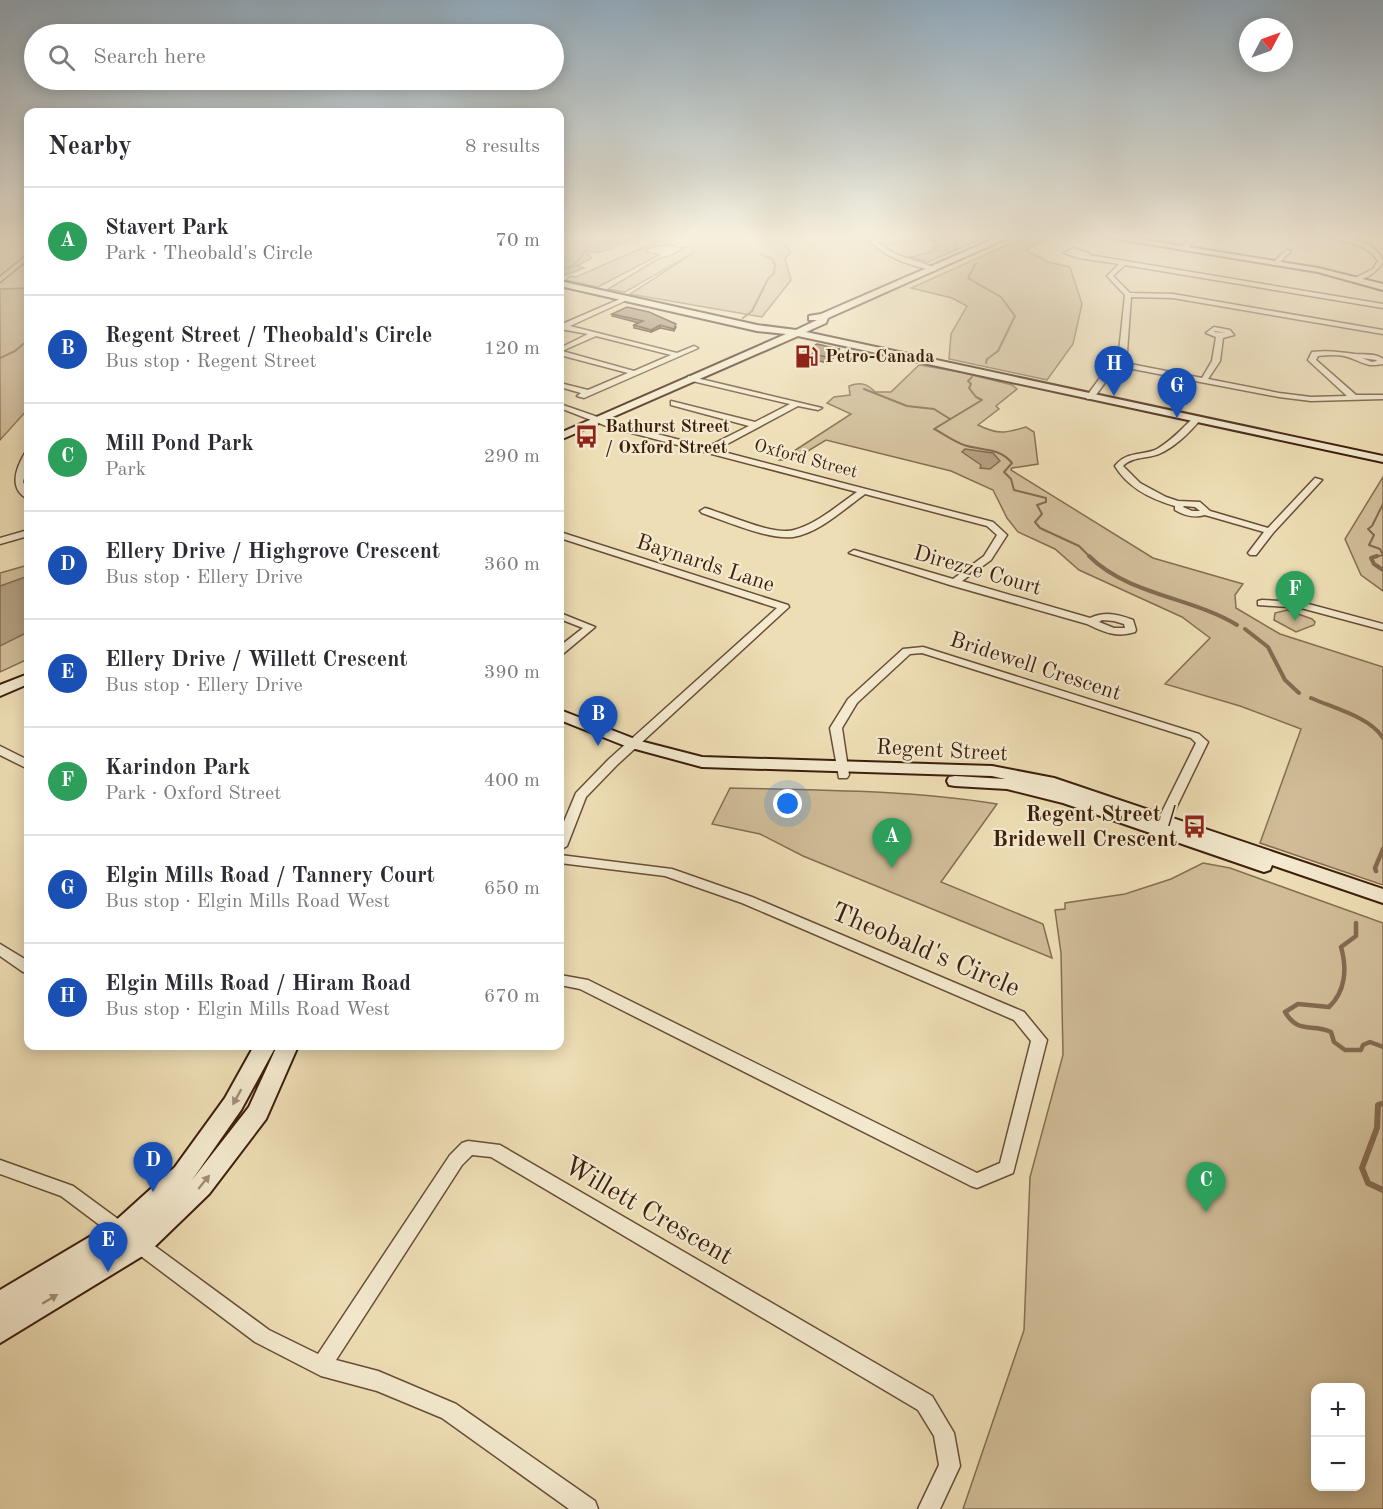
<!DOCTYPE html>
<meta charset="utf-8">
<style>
:root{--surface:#fff;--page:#f2f2f3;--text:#2b2b33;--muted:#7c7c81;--line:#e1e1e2;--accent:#b45309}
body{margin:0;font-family:"Old Standard TT",serif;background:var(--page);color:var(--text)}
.controls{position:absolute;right:18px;bottom:18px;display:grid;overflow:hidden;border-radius:12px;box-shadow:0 3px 15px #0003}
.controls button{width:54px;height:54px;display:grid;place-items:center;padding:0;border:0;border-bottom:2px solid var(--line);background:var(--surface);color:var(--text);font:30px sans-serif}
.compass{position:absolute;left:1239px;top:18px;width:54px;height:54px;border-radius:50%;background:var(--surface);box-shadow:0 3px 15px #0003;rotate:49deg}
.you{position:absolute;left:788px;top:804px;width:21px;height:21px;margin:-15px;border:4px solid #fff;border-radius:50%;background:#1a73e8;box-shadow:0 0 0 9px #1a73e833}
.badge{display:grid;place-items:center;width:39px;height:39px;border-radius:50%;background:var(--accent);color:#fff;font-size:20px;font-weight:700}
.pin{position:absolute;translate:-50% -50px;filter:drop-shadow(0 2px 3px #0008)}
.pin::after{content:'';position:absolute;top:32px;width:21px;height:18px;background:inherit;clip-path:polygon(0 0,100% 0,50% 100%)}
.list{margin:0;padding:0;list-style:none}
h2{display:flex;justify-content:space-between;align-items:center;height:78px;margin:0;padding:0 24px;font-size:26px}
h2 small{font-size:20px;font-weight:400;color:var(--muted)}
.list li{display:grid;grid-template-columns:39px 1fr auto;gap:18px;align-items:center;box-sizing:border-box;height:108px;padding:0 24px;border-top:2px solid var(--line)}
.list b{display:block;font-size:22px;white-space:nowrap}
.list p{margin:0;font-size:20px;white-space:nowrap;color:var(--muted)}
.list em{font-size:20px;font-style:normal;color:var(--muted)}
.icon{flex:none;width:33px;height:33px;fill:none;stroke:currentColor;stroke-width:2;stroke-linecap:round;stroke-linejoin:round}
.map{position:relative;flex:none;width:1383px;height:1509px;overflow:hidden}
.search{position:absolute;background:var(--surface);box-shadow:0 3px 15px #0003;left:24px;top:24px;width:540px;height:66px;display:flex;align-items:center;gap:15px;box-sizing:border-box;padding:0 21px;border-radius:33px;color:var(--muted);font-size:22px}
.panel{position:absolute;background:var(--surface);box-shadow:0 3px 15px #0003;left:24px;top:108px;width:540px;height:942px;border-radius:12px}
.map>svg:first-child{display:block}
</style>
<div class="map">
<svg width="1383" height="1509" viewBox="0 0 1383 1509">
<rect width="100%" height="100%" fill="#eedeb5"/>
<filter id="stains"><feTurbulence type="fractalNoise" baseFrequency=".00333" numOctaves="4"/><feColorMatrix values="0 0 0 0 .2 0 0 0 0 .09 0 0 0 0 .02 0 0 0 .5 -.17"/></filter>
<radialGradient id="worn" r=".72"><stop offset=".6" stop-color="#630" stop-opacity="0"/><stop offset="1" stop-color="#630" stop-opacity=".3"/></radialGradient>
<path fill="#d0bd98" stroke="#866e52" stroke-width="1.5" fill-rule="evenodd" d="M628 235H777L791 252 785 259 791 280 762 317 630 294 695 252 625 292 608 289 658 259 672 255 685 248 665 245 649 248 647 252 659 255 598 287 566 280 570 276 576 277 658 241Z
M914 235H991L928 262 911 257 934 251 937 242 927 239 882 246 879 242 914 239Z
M1029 235H1055L1026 250 1048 262 1070 267 1082 304 1073 344 1047 380 949 359 951 334 967 306 952 298 911 288Z
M28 288V409L0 440V289Z
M919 365 960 372 1012 385 1017 389 996 406 999 409 978 425C998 435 1005 433 1026 427L1034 432 1038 464 1012 468 1011 470 1153 558 1243 584 1235 595 1236 608 1280 634 1383 667V885L1260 843 1301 729 1240 706 1165 684 1210 638 1182 617 1079 570 1055 549 1018 532 1007 518 993 490 951 471 826 440 793 460H780L851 414 827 403 834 397 850 395 849 386C860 382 867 383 875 392H891Z
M1383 477V591L1361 575 1345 539Z
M28 565V659L0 672V573Z
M1287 610 1312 619 1315 622 1314 625 1296 632 1274 620 1275 613Z
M730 788C819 790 909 790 997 804L941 882 1043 924 1052 958 803 856 760 834 712 824Z
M1203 863 1230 868 1383 923V1509H963L1024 1330 1030 1177 1063 1055 1061 953 1055 910 1065 909V903L1125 894 1171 879ZM1316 1388H1360V1486H1316Z"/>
<path fill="#b29d7c" stroke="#836a50" stroke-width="1.5" d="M560 235H628L636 237 599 253 585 251 592 258 577 266 584 268 566 275 560 274Z
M965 449 993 453 1000 461 990 469 980 468 981 465 962 452Z
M28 576V608L25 615H28V632L0 646V586Z"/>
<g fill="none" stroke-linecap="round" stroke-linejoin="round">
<path stroke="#785e44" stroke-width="1.5" d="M560 269 573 266 589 247H597L624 235"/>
<path stroke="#836a50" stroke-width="2" d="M730 245 732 242
M956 249V242L964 239 962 235
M976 263 968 278 1001 297 1015 316 998 351 987 359 986 363
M743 318 752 311 768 279 774 273 775 265 772 259 760 254
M0 358 15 351 28 340
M972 377 968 381 971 384 969 388 976 397 982 400 934 429C944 434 953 441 964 445 982 451 999 447 1012 463L1004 472 1011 479 1014 490 1046 498V502L1037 505 1042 514 1035 522 1040 528 1079 546 1091 558
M864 389 907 406 934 409 950 419
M1371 558 1383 555 1380 549 1369 545 1374 535 1368 529 1372 526 1383 504"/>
<path stroke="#836a50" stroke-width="4" d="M1089 556C1128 595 1191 597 1237 625
M1377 556 1371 558 1374 564 1383 570
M1245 629 1268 647 1285 680 1299 693
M1311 698C1333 708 1370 717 1383 738"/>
<path stroke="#836a50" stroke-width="4.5" d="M1376 871 1375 868 1383 849
M1356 923V936L1341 947C1347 968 1346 991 1329 1007L1298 1004 1285 1012C1299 1035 1311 1023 1331 1032L1334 1042 1345 1050H1361L1363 1045 1370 1042 1383 1047
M1378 1105 1383 1103"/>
<path stroke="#836a50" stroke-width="6" d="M1381 1104 1378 1105 1377 1128 1362 1168 1368 1183 1383 1190"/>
<defs>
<path id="street" d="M865 235H871C891 259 913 257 937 269L934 271C907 264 883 258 865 235Z
M1194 235H1201L1185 250H1181V248Z
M1323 235C1342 235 1378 240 1383 262 1377 272 1366 280 1355 280V278L1373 269 1378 261C1366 242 1342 242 1323 235Z
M1073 248 1089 253V255L1383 304V308L1125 265 1113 276 1130 293 1173 294 1383 330V334L1173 298 1131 297 1127 352 1120 362 1202 378 1212 361 1216 337 1206 333 1214 327 1230 330 1234 335 1223 338 1220 361 1208 379 1279 393 1311 397 1347 396 1308 360 1312 352C1328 350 1340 352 1355 354 1365 355 1375 353 1383 359V364C1367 367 1364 363 1351 358 1340 354 1329 355 1318 356L1316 360 1356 395H1383V399L1311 401 1279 397 1117 366 1093 399H1087L1086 397 1119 352 1125 295 1107 276 1119 264 1079 258 1064 253ZM1215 331 1226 333 1214 332ZM1362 358 1376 360 1377 361 1372 362Z
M1286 250 1291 251 1277 265H1273V263Z
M28 254V259L0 282V277Z
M627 296 630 298 629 299 570 326 677 353 694 346 698 348 696 349 584 398 577 396 581 393 560 387V383L588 390 628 373 560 355V348L588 334 560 329V325ZM596 336 671 355 634 371 562 351Z
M688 376 822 408 818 410 798 406 716 450 993 522 1007 535 991 560 962 581 1090 618C1105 611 1118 614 1133 620L1136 630 1135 632C1117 638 1103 632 1087 624L950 585 849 553 854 550 953 579 984 556 997 535 987 526 865 494C844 509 819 533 793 537 769 540 725 521 702 513L700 511 705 508C727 514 773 536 794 530 817 524 838 505 857 492L609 427 560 408V404L615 423 707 447 749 426 671 405V401L755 422 790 404 688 380ZM1102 620 1114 621 1124 624 1125 628H1114L1099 622Z
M1193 418 1200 420C1189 433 1175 447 1159 454 1147 459 1133 456 1123 466L1140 483 1166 497 1178 501 1200 502 1210 511 1268 528 1315 478 1322 480 1273 533 1256 555H1250L1248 553 1264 532 1205 515C1194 518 1185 516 1175 510V506C1151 499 1128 488 1115 466 1126 451 1142 456 1157 449 1171 441 1182 429 1193 418ZM1184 506 1195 507 1200 511H1192L1183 507Z
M25 453H28V462L23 482 28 492V499C8 489 16 468 25 453Z
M28 530V536L0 544V538Z
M560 532 788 605 789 607 617 765 586 797 567 846 560 850V831L576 793 609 759 777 608 560 538Z
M1262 600 1301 602 1383 624V630L1301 608 1258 605V601Z
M560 613 595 627 564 653 560 654V646L583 628 560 619Z
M923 647 1199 734 1208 742 1164 833 1159 834 1153 830 1196 743 1191 738 922 653 910 654 857 703 842 728 849 775 847 778H839L830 728 848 699 903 649Z
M0 746 28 760V769L0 755Z
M560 855 672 869 752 897 1024 1012 1047 1040 1013 1173 977 1188 971 1186 580 989 560 985V975L588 980 977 1173 1000 1163 1031 1041 1014 1020 742 903 665 876 560 863Z
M0 944 28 961V973L23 972 0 956Z
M468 1141 500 1145 932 1396 954 1433 960 1466 940 1509H918L939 1465 934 1436 918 1410 491 1157 472 1155 462 1165 336 1360 378 1371 456 1404 595 1501 598 1509H569L442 1418 377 1391 321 1376 255 1342 61 1196 0 1174V1160L73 1186 269 1330 318 1354 450 1155 462 1143Z"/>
<path id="secondary" d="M1003 235H1014L828 318 826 323 806 332 1383 456V462L798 336 560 440V433L786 334 757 331 560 286V281L757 325 796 330 817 320H809V316L821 314Z
M1093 235H1114L1318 268 1383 284V290L1318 272Z
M28 674V684L0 696V685Z
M560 710 640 741 702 757 992 766 1054 778 1383 889V903L1272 865 1270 870 1264 872 1258 870 1063 803 1007 789 955 786 949 785 947 781 949 777 955 776 1005 779 992 776 702 767 628 747 560 720Z
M254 1046H276L241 1110 192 1180 249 1107 277 1046H298L266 1119 209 1194 149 1252 0 1343V1290L113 1223 175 1167 225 1098Z"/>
</defs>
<use href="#street" stroke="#694e37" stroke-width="3"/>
<use href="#secondary" stroke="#3d1e0d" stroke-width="4"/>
<use href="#street" fill="#f4eacf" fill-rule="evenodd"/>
<use href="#secondary" fill="#f4eacf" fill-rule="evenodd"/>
</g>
<path fill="#847056" stroke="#3d1e0d" stroke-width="1.5" d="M612 314 676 327 674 331 660 328 651 332 634 328V325L639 323 612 316Z
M803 352 838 354 827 363 803 357Z"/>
<path fill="#6b5b46" stroke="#3d1e0d" stroke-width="1.5" d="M660 325V328L651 332V330Z
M839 349 838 354 827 363V357Z"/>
<path fill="#998264" stroke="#3d1e0d" stroke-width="1.5" d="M627 307 649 312 676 324 674 329 660 325 651 330 634 325 643 321 612 314Z
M817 344 839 349 827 357 803 352Z"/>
<defs><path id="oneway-solid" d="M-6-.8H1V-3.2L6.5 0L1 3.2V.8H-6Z" transform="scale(1.5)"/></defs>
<g fill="#a28e78">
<use href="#oneway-solid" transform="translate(237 1097) rotate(119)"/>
<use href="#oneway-solid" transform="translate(204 1182) rotate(-51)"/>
<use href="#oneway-solid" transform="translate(50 1299) rotate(-31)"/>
</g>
<linearGradient id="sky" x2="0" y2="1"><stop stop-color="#92abbd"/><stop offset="0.53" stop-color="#f7f0de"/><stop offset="1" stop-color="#f7f0de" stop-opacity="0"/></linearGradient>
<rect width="1383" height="447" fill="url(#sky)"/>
<defs>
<symbol id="fuel-bare" viewBox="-9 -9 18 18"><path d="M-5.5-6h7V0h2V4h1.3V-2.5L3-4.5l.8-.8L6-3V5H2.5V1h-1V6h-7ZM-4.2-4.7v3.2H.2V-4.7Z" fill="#8f2418" stroke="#f4eacf" stroke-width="2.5" paint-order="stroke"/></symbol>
<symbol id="bus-bare" viewBox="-9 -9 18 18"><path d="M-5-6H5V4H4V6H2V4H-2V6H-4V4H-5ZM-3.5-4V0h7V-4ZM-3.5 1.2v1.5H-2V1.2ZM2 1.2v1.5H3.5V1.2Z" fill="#8f2418" stroke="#f4eacf" stroke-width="2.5" paint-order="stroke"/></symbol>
</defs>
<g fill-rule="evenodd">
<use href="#fuel-bare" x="790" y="340" width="33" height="33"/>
<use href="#bus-bare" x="570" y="420" width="33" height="33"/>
<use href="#bus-bare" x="1178" y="810" width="33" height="33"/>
</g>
<g text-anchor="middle" stroke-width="4.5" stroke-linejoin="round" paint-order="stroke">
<g font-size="18" font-weight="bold" fill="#3d1e0d" stroke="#f4eacf" text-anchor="start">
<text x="825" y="362">Petro-Canada</text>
<text x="605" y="432">Bathurst Street<tspan x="605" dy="21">/ Oxford Street</tspan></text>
</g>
<g font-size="18" fill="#3d1e0d" stroke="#f4eacf">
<text transform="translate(806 458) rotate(15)" y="6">Oxford Street</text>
</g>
<g font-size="22" fill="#3d1e0d" stroke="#f4eacf">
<text transform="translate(706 562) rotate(18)" y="8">Baynards Lane</text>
<text transform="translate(978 569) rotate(16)" y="8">Direzze Court</text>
<text transform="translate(1036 665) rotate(18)" y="8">Bridewell Crescent</text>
<text transform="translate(942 749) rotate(3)" y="8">Regent Street</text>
</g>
<g font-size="22" font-weight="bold" fill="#3d1e0d" stroke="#f4eacf" text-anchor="end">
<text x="1177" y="821">Regent Street /<tspan x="1177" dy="25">Bridewell Crescent</tspan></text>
</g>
<g font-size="27" fill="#3d1e0d" stroke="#f4eacf">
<text transform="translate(926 949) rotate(23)" y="9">Theobald's Circle</text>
<text transform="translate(649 1210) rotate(30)" y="9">Willett Crescent</text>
</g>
</g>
<rect width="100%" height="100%" filter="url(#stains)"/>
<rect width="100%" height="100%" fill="url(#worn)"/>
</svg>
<div class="controls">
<button>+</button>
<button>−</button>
</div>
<svg class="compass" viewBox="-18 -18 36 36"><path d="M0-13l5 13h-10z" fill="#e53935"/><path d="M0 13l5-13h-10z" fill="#7c7c81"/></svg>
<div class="you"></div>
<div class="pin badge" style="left:892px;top:868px;background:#2e9e5b">A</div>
<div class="pin badge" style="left:598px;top:746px;background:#1a4fb4">B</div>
<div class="pin badge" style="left:1206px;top:1212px;background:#2e9e5b">C</div>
<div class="pin badge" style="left:153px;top:1192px;background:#1a4fb4">D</div>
<div class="pin badge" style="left:108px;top:1272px;background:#1a4fb4">E</div>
<div class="pin badge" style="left:1295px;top:621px;background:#2e9e5b">F</div>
<div class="pin badge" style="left:1177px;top:418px;background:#1a4fb4">G</div>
<div class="pin badge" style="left:1114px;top:396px;background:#1a4fb4">H</div>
<div class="search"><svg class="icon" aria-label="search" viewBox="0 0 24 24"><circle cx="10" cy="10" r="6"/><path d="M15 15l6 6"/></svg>Search here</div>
<section class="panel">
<h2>Nearby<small>8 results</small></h2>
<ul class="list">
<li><span class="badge" style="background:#2e9e5b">A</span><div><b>Stavert Park</b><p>Park · Theobald's Circle</p></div><em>70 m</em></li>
<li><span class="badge" style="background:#1a4fb4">B</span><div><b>Regent Street / Theobald's Circle</b><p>Bus stop · Regent Street</p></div><em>120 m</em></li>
<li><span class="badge" style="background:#2e9e5b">C</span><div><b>Mill Pond Park</b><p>Park</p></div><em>290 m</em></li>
<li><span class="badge" style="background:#1a4fb4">D</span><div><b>Ellery Drive / Highgrove Crescent</b><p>Bus stop · Ellery Drive</p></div><em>360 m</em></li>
<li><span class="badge" style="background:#1a4fb4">E</span><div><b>Ellery Drive / Willett Crescent</b><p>Bus stop · Ellery Drive</p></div><em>390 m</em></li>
<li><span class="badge" style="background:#2e9e5b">F</span><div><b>Karindon Park</b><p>Park · Oxford Street</p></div><em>400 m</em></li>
<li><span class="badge" style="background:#1a4fb4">G</span><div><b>Elgin Mills Road / Tannery Court</b><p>Bus stop · Elgin Mills Road West</p></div><em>650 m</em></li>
<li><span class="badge" style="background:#1a4fb4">H</span><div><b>Elgin Mills Road / Hiram Road</b><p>Bus stop · Elgin Mills Road West</p></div><em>670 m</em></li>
</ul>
</section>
</div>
